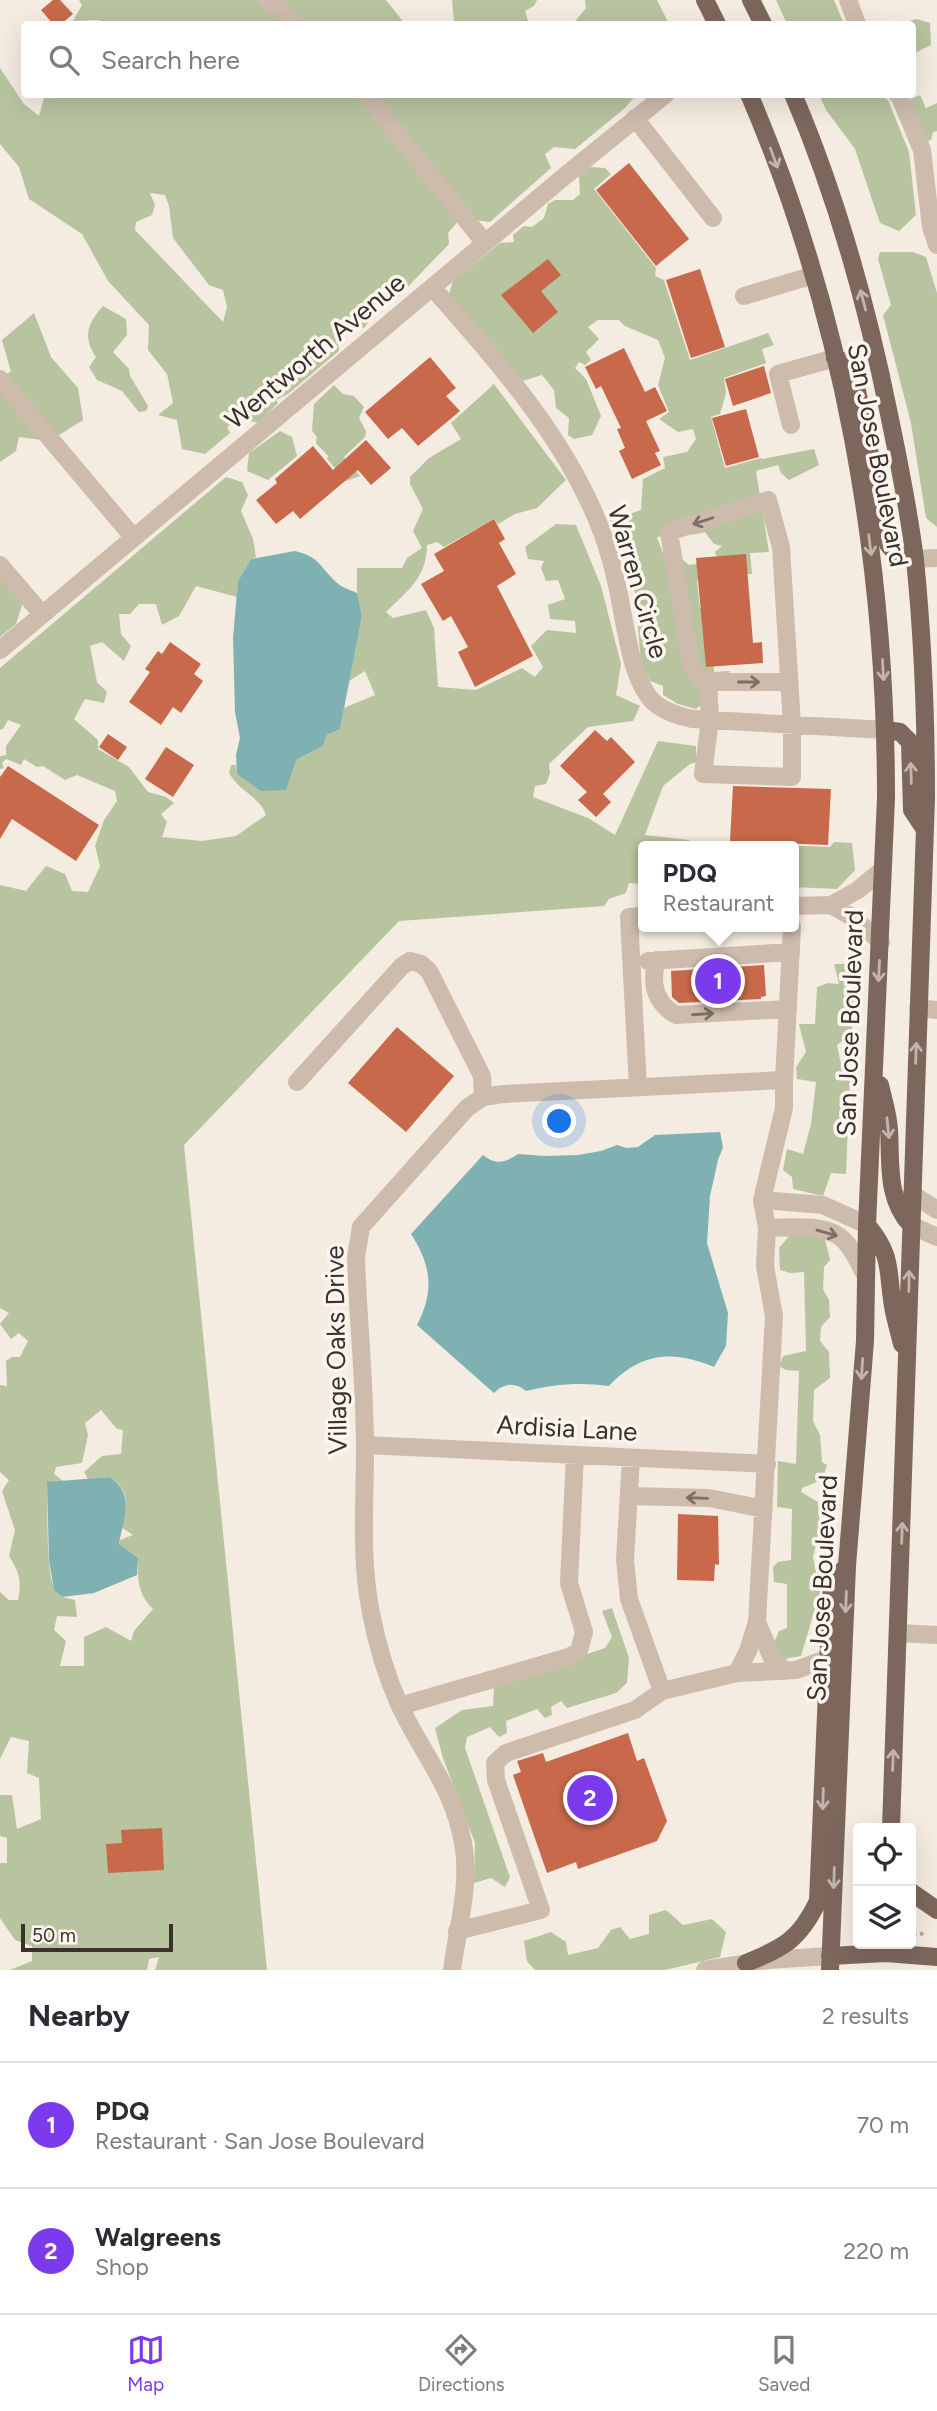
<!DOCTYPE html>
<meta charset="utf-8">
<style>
:root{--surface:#fff;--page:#f7f7f7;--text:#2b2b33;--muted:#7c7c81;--line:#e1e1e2;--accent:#7c3aed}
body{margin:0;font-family:Figtree,sans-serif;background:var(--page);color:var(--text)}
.controls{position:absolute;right:21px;bottom:21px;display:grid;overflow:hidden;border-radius:7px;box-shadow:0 7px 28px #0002}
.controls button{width:63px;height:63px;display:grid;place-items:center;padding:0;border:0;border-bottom:2px solid var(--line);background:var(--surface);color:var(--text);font:35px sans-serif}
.scale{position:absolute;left:21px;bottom:18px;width:152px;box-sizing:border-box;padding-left:7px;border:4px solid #3b302b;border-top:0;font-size:19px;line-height:24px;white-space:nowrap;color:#3b302b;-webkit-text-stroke:5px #fbf5ee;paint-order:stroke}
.you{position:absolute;left:560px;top:1122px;width:24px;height:24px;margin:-18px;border:5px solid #fff;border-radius:50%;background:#1a73e8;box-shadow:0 0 0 10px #1a73e833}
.badge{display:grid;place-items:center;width:46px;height:46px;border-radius:50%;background:var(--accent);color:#fff;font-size:23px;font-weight:700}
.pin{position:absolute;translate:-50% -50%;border:4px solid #fff;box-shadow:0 2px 7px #0006}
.popup{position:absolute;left:638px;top:841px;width:161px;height:91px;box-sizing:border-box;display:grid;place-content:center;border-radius:7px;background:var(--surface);filter:drop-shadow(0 2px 5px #0005);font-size:23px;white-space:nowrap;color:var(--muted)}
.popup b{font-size:26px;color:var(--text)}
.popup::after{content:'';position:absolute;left:50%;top:100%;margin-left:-14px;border:14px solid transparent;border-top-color:var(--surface)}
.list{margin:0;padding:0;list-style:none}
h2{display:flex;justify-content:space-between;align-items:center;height:91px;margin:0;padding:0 28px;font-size:30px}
h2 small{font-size:23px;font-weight:400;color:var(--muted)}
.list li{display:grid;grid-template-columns:46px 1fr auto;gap:21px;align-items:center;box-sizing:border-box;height:126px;padding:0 28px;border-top:2px solid var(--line)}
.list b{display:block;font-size:26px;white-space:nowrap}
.list p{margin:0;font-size:23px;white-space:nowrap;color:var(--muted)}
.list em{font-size:23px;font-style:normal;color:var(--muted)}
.icon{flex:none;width:38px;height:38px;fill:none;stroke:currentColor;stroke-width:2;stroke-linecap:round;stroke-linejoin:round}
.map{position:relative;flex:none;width:937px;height:1970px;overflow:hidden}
.search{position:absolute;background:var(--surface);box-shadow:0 7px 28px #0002;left:21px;right:21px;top:21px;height:77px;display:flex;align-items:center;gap:18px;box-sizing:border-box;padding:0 24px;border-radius:7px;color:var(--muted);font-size:26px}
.sheet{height:343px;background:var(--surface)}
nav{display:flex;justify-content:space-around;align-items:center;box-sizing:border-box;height:98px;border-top:2px solid var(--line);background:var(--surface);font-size:19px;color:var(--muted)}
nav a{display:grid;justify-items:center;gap:4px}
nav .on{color:var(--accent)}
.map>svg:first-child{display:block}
</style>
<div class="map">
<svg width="937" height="1970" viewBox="0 0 937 1970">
<rect width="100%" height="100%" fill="#f4ebe1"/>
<path fill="#b8c4a0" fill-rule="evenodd" d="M79 0H386L405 24H108L98 20 73 21 82 5Z
M452 0H537L534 6 525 11 529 24H452L454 21Z
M585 0H657L669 24H573L586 8Z
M776 0H834L844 24H787Z
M917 19 930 23 931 45 913 54 912 24H897Z
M0 68 24 104 39 116 44 98 39 94 636 95 625 108 575 149 554 147 545 154 551 168 490 222 461 218 448 233 449 244 396 299 385 301 364 328 352 325 337 333 339 351 288 394 276 400 278 403 259 422 237 421 227 427 230 433 205 454 182 449 177 420 158 415 173 403 167 374 148 350 149 325 108 281 82 234 29 199 19 167 0 144ZM150 193 165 195 169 206 173 238 209 285 223 290 227 307 223 322 135 230 136 222 152 215 155 205Z
M819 95H881L888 100 909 152 916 215 899 231 880 223 855 149 826 110Z
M920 95 926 108 937 103V131L933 132 931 140 923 142 907 101Z
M590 167 605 168 611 174 594 189 656 268 655 276 664 280 690 360 768 333 774 345 762 349 766 363 724 378 726 393 720 414 711 417 725 468 761 458 762 459 814 449 819 465 789 480 781 473 778 465 756 471 769 552 750 553 752 574H722L715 552 722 546 714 544 705 532C689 537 674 534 657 537L663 553 676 554 689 565 703 563 705 578 697 581 700 608 707 609 709 617 714 672 730 671 708 699 696 709 678 704 663 695V686L650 681 641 662 635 593 610 521 641 510 643 479 665 468 663 457 687 452 696 439 693 429 678 432 659 419 669 412 658 385 665 358 658 340 625 326 619 320H598L588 327 599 339 586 352 591 360 585 365 579 362 575 368 586 379 601 416 592 435 574 439 568 435 569 418 556 408 554 390 542 375 523 381 449 294 453 281 500 243 514 242 513 235 524 226 532 227 544 218 548 204 555 200H573L580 194 579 176Z
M880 252H913L926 257 937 293V527L926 518 911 423 883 315 891 305 878 259Z
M103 306 126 319 127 335 113 352 129 369 130 376 148 406 146 411 139 412 122 391 97 380 89 367 96 357C82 336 88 323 103 306Z
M34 313 51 357 78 388 83 420 50 441 19 437 16 451 0 462V376L11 372 2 340Z
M494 384 566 480 537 508 515 514 498 524 494 519 444 547 437 542 427 545C426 579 408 590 386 612L393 618 426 610 434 628 438 687 476 690 522 668 535 677 543 667 531 646 547 630 576 633 575 621 550 619 548 605 565 599 558 580 546 581 541 568 544 561 528 559 525 547 556 524 576 525 601 586 621 664 616 695 640 706 633 721 588 727 549 764 550 773 546 784 535 786 533 797 588 818 615 835 658 741 696 746V762L690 764 663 786 645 835 689 840 691 846H643V884L629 883 626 893 609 899 604 906 399 921 184 1145 267 1970H155L159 1957 149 1959 147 1970H10L32 1961V1946L15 1940 0 1918V1863H7V1838L0 1836V1795H12L17 1829 41 1819 39 1778 27 1773 29 1741 11 1737 0 1759V1592L9 1600H18C22 1582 19 1571 9 1556L15 1530 2 1491 9 1480 0 1472V1385L7 1386 6 1361 12 1357H20L28 1341 19 1333 11 1339 0 1324 9 1313 0 1308V885L26 891 46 866 65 874 72 891 88 892 100 866 95 846 104 820 117 801 115 791 77 775 65 780 43 766 37 767 24 759 21 765 6 759 2 763 4 768 0 769V756L6 755V746L21 725 8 720 3 729 0 730V668L226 477 242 482 248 495 241 511 253 539 256 557 251 559 238 581 237 597 196 586 179 616 162 625 156 604H139L130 614H119L121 634 131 646 124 661 102 642 90 646 97 682 107 692 104 703 85 699 74 719 98 740V749L129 767 148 792 166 797 174 803 161 814 167 822 162 837 202 841 236 836 266 815C260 797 239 791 229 773L231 765H236L237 775 296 760 323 746 327 735 340 729 344 708 375 695 365 671 349 681 362 616 357 593V568H402L407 558 422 548 413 531 423 509 410 484V477L429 458 461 439 451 423ZM101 1410 117 1429 123 1430 121 1454 102 1456 84 1472 88 1479 110 1477C130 1491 128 1505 121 1527L133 1535 120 1540 119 1545 138 1558C137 1578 138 1595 153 1609L134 1631 131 1641 106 1627 84 1637V1666H60L66 1641 54 1630 57 1616 77 1617 75 1600C68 1598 60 1598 56 1591 45 1577 48 1503 47 1483L63 1481 54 1474 56 1467 82 1463 88 1435 85 1423Z
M334 385 343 394 354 396 364 407 359 418 366 431 365 437 344 457 360 476 346 481 327 459 328 456 316 443 317 437 312 431 314 404Z
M280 431 292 437 297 456 268 480 247 471 249 453Z
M0 573 23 602 16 624 0 637Z
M834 842 852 843 855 870 837 889 793 887V846H702L721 843 830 847Z
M834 964H849L858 969 859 986 854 990 852 1034 837 1045 843 1074 850 1078 846 1174 831 1173 823 1196 793 1189 792 1177 783 1170 787 1149 803 1154 811 1124 816 1082 797 1079 796 1067 806 1052 799 1024H815L817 987 828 983 839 984Z
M811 1235 825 1239 830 1260 824 1267 823 1289 829 1300 830 1317 821 1327 820 1341 829 1352 830 1378 814 1390 813 1421 820 1435 822 1462 827 1465 822 1480 802 1488 801 1492 818 1502 820 1527 813 1557 820 1592 801 1656 784 1659 773 1645 779 1631 787 1628V1584L774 1582 773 1567 778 1562 791 1560 792 1509 777 1507 778 1461 796 1464 799 1371 786 1370 779 1366 783 1356 806 1351 804 1272 791 1273 780 1270 779 1248 789 1236Z
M612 1608 629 1658 627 1683 616 1693 567 1708 561 1701 551 1707 552 1715 545 1718 537 1709 506 1721 507 1733 499 1737 490 1727 467 1737 465 1748 510 1877 505 1887 491 1878 474 1883 475 1843 443 1758 435 1728 462 1710 493 1706 494 1686 605 1648 612 1637 602 1611Z
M666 1910 683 1925 712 1919 726 1932 720 1957 665 1970H535L527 1961 524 1941 551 1932 566 1942 568 1955 598 1948 611 1930 620 1927 630 1939 649 1934V1915Z"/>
<path fill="#7fb0b2" d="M295 551C320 557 319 566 336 582 341 587 350 590 357 593L362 616 340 729 327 735 323 746 296 760 286 790 261 791 237 774 236 755 240 738 235 712 233 638 238 581 251 559Z
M720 1132 723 1147 718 1160 710 1196 707 1243 728 1313 726 1346 714 1367C673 1350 641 1352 609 1386 580 1382 555 1384 526 1391 515 1382 504 1383 494 1393L417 1325C435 1291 431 1265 411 1234L483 1155C496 1166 506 1162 518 1154L545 1156 578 1155 601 1151 617 1145 626 1148 638 1147 655 1135Z
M110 1477C136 1496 123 1518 119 1544L138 1558 137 1575 94 1593 62 1597 54 1590 49 1560 47 1482Z"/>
<path fill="#c8694b" d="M53 0H60L73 14 61 24H53L41 10Z
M629 163 689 239 656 266 596 190Z
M548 259 561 275 541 291 558 312 533 333 501 295Z
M700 269 725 347 691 358 666 280Z
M624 348 645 392 655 387 667 411 646 421 660 451 655 453 661 465 632 479 619 451 625 448 617 429 621 428 601 386 596 389 585 367Z
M430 357 456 388 446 396 460 411 418 446 402 428 388 439 365 412Z
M764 366 771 393 733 406 725 379Z
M746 409 759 457 726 466 712 418Z
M366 440 391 468 371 485 358 470 300 519 293 511 276 524 256 500 277 483 275 479 313 446 333 470Z
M494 519 505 539 499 543 516 574 497 586 533 656 475 687 458 652 468 647 451 616 443 621 421 584 444 571 434 554Z
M746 554 753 643 762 642 763 663 706 667 696 558Z
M170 642 201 664 194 674 203 681 181 713 173 707 161 725 129 702 150 672 145 669 158 651 162 654Z
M595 730 607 741 611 737 635 762 603 794 611 802 596 817 578 800 587 792 560 766Z
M108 734 127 747 118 760 99 747Z
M166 747 194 765 173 797 145 779Z
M8 766 99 825 76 861 12 819 0 839V777Z
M733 786 831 789 828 845 730 841Z
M764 965 766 996 761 997V999L679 1003 672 997 671 971Z
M397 1027 454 1076 406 1132 348 1083Z
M678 1514 718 1516 719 1565 715 1564 714 1581 677 1580Z
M628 1733 637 1761 644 1758 667 1821 657 1841 578 1869 576 1862 547 1873 513 1775 521 1772 517 1761 543 1753 546 1762Z
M162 1828 164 1870 108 1873 106 1844 122 1843 121 1830Z"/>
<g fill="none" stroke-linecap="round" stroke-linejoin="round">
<path stroke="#b9a596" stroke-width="3.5" stroke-dasharray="3.5 3.5" stroke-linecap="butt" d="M913 1935 926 1933"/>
<path stroke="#cdbbac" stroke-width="18" d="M267 0 297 24
M848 0 857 24
M365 94 485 243
M897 94 900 97 922 150 931 227 937 245
M635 118 713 218
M432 287C498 363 568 439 603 535 608 550 613 566 616 581 625 615 629 684 657 705 668 713 679 716 692 719L886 730
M744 296 814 275
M0 379 133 537
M791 425 778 374 835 358
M915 559 937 558
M0 565 42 614
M0 650 566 175 666 94
M708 682 710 720 703 774 792 777V725L781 547 768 500 669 532 691 664 698 677 708 682H789
M831 905 852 917 881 942
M793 906 831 905 858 890 882 870
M657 960C650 983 655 1003 676 1015L788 1009
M648 961 791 952
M918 1008 937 1010
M784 1080 792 927
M297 1082 402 966 410 961 421 964 429 971 482 1076 483 1097
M638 1087 629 917 643 916
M912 1194 937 1210
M762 1200 823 1205 867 1225
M911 1225 937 1237
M767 1228C789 1228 821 1223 840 1237 852 1246 858 1262 865 1275
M365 1445 767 1464
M631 1458 625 1560 629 1599 662 1691
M629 1496 709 1498 764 1509
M757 1622 772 1658 785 1671
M898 1633 937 1635
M400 1706 569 1657 579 1651 584 1632 569 1583 575 1455
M457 1931 541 1910 496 1780 495 1763 506 1753 635 1710 662 1691 737 1673 796 1670 829 1658
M452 1970C457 1930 471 1884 463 1843 453 1786 422 1754 399 1704 386 1675 377 1644 371 1613 360 1559 365 1503 365 1449 365 1385 358 1321 356 1257L361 1227 467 1108 483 1097 503 1094 784 1080V1108L762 1200 767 1228 765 1266 774 1316 757 1622 748 1651 737 1673
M705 1970 767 1960 830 1956"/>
<path stroke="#7d675c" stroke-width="18" d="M705 0 717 24
M751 0 763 24
M749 94C844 316 886 558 886 798L867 1225 865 1341 847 1566 830 1970
M793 94C837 197 867 305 889 414 899 462 909 511 915 560 923 639 926 718 926 798L891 1828
M835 358 852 366 888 544 897 555 915 559
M886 730 900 732 910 742 912 810 924 828
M880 1085C883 1099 888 1114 889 1129 891 1162 886 1199 911 1225
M867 1225C893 1256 887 1270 893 1306 895 1319 899 1331 902 1344
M911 1892 937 1910
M830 1956 886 1953 937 1957
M746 1963C784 1948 800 1939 818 1901L831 1598 833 1580 847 1566"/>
</g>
<defs><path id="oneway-shaft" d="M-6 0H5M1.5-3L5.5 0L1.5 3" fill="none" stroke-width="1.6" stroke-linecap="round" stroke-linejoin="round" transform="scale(1.75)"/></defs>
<g stroke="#c2b5ac">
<use href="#oneway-shaft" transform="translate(774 158) rotate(70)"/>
<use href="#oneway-shaft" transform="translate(863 300) rotate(-105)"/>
<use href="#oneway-shaft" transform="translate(870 545) rotate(83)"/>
<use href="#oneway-shaft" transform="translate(883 670) rotate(87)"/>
<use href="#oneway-shaft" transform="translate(911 773) rotate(-92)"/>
<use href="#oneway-shaft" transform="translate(879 971) rotate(93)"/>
<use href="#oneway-shaft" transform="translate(916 1053) rotate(-88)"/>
<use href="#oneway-shaft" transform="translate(888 1128) rotate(84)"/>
<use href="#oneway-shaft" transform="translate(909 1281) rotate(-89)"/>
<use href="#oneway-shaft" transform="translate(862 1369) rotate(94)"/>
<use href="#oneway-shaft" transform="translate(902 1533) rotate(-88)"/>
<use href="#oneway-shaft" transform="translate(846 1602) rotate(92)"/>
<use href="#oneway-shaft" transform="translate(893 1760) rotate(-88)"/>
<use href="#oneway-shaft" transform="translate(823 1799) rotate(92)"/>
<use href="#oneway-shaft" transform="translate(834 1878) rotate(92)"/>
</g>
<g stroke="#7d6f65">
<use href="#oneway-shaft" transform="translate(703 521) rotate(162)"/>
<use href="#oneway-shaft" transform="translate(749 682)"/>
<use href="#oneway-shaft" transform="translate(703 1014) rotate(-4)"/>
<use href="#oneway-shaft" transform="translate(827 1233) rotate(16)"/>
<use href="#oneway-shaft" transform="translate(697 1498) rotate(-178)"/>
</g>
<g text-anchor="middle" stroke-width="7" stroke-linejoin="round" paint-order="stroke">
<g font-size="26" fill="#3b302b" stroke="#fbf5ee">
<text transform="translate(315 351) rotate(-40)" y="9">Wentworth Avenue</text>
<text transform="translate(878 455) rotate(79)" y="9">San Jose Boulevard</text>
<text transform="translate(638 582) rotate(74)" y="9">Warren Circle</text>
<text transform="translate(850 1023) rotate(-88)" y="9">San Jose Boulevard</text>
<text transform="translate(336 1350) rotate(-91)" y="9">Village Oaks Drive</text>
<text transform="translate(567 1428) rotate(3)" y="9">Ardisia Lane</text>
<text transform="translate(822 1588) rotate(-87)" y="9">San Jose Boulevard</text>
</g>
</g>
</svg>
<div class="controls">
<button><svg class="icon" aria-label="locate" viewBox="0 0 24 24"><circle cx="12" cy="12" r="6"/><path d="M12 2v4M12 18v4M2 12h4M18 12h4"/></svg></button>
<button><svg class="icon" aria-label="layers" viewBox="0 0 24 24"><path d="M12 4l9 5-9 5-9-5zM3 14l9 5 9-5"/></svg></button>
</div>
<div class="scale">50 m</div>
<div class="you"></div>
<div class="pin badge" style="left:718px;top:981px">1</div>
<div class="popup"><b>PDQ</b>Restaurant</div>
<div class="pin badge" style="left:590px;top:1798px">2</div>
<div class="search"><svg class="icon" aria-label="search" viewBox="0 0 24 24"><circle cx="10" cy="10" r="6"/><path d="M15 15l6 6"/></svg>Search here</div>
</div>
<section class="sheet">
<h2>Nearby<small>2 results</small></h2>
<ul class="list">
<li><span class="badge">1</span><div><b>PDQ</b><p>Restaurant · San Jose Boulevard</p></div><em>70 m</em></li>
<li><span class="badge">2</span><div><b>Walgreens</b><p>Shop</p></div><em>220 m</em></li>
</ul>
</section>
<nav>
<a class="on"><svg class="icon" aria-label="map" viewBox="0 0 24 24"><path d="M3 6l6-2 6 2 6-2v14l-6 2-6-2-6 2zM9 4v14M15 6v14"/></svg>Map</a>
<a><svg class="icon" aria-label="directions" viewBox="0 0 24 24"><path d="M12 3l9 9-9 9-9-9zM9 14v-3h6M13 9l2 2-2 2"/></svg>Directions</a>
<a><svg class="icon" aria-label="saved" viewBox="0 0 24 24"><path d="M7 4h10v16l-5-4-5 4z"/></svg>Saved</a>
</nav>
